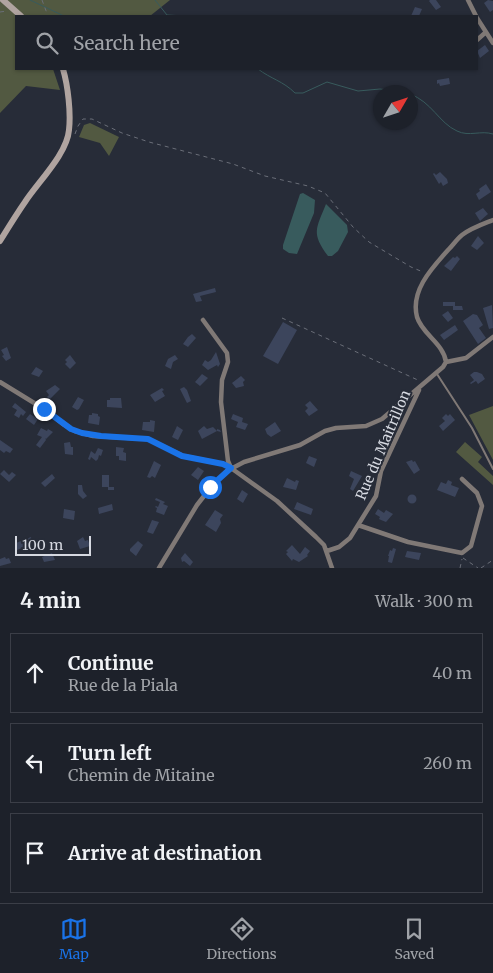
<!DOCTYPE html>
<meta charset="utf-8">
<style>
:root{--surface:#1d212a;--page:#252932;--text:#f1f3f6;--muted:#a0a3a8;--line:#3b3e47;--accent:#1a73e8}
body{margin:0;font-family:Merriweather,serif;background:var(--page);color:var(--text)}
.compass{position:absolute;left:373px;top:85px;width:45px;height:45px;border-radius:50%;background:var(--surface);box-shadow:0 1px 4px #0004;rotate:51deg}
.scale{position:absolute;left:15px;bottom:12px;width:76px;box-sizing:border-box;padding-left:5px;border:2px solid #d6d9e1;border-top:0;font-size:14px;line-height:18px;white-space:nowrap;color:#d6d9e1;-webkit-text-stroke:4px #272c38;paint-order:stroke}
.stop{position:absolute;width:15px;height:15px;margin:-11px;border:4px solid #1a73e8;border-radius:50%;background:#fff}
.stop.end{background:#1a73e8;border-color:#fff;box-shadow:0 1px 5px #0008}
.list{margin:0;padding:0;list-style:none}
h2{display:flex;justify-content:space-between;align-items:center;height:65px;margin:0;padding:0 20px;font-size:21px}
h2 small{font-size:16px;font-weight:400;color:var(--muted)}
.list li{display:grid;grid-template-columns:32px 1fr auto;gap:15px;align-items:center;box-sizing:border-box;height:80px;margin:0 10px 10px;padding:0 10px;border:1px solid var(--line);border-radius:0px}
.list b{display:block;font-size:19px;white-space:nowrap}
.list p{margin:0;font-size:16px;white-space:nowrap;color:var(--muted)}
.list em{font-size:16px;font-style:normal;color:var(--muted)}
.icon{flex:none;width:28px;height:28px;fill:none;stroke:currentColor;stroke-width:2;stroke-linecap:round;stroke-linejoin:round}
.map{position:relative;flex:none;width:493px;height:568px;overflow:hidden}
.search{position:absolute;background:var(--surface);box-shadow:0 1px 4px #0004;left:15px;right:15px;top:15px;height:55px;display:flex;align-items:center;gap:12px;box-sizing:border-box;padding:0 18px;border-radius:0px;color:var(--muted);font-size:19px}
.sheet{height:335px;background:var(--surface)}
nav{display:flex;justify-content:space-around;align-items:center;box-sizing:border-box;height:70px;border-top:1px solid var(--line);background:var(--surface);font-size:14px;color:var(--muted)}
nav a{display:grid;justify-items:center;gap:2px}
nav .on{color:var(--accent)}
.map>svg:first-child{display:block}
</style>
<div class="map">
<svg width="493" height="568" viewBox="0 0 493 568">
<rect width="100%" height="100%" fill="#272c38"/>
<path fill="#525941" d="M0 0H170L150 16H16V69H53L60 90 26 86 0 113Z
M90 123 119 137 109 156 100 143 79 137 84 125Z
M493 406V460L469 415Z
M465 442 482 457 478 462 493 476V485L456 452Z"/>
<path fill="#385b5d" d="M303 193 315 200 314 213 297 254 289 253 283 249V245L300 194Z
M326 204 347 225 348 232 338 251 332 256H328C311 233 316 229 326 204Z"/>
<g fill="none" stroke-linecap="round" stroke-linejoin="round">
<path stroke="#385b5d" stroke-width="1" d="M30 0 64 16
M155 0 167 15
M163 16 167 15 185 16
M258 69C271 79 283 81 295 93H303L327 82 358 91 380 89 406 92
M410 94C432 102 439 123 457 131 469 137 481 130 493 134"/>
</g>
<path fill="#3c455c" d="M430 0H436L441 7 436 10 429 1Z
M488 0 493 1V10L490 12 484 3Z
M415 7 422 9 419 16H411Z
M485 45 489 51 480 58 477 51Z
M449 78 450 84 440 86 439 83 437 84V80Z
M440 172 447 179 448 183 443 186 441 182 439 184 433 174 434 173 436 175Z
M486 184 491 192 479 200 476 194 480 191 479 189Z
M483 208 488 214 480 221 475 213Z
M478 236 484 243 477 250 471 246Z
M457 256 460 259 451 271 444 266 453 257 455 258Z
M215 288 216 292 200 296 202 301 196 302 193 294Z
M443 302H455V306H462L463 310H453V306H443Z
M492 305 493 328 489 329 483 308Z
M448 311 453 318 448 322 442 315Z
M473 314 477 315 483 325 479 328 486 338 478 344 463 321Z
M283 322 297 330 278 364 263 356Z
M455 325 458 330 444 340 440 335Z
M192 334 196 338 188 347 183 344 188 337Z
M7 347 11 358 6 361 2 356 4 355 1 350Z
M216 352 220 364 218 367 217 365 208 370 202 365 205 360 208 362 211 360Z
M70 355 76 363 70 369 65 364 67 362 65 360Z
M175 355 178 359 173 362 171 369 165 366 168 359Z
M36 367 43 371 39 377 31 374Z
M474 372H477L482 374 485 379 478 384 476 381 471 384 470 383 474 380 470 375Z
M202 374 208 378 200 386 195 382Z
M241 376 245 380 243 382 244 386 236 388 232 383Z
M55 385 60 389 50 399 47 397 49 395 46 391Z
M184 387 187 390 191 401 187 403 180 389Z
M162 388 164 390 162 391 165 396 155 402 150 395Z
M78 397 84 400 79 409 77 410 72 407Z
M110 398H121L122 408 107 407V400H110Z
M310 401 318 410 309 416 305 411 308 408 305 405Z
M15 403 26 412 23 416 21 414 19 418 14 415 17 410 12 407Z
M92 413 98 414V416L100 417 99 425 88 423 89 415H92Z
M30 414 38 419 34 425 26 419Z
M233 414 243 418 242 422 248 424 245 430 236 427 238 422 231 419Z
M446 414 448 416 450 414 455 420 443 431 439 426 445 421 442 418Z
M150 420 155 421 154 432 142 430 143 422H150Z
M275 422 281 431 271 437 267 434 265 429Z
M177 426 183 430 178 440 172 437Z
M204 426 207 429 213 427 217 431V429L220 430 221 432 217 431 202 439 198 431Z
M41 428 47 431 48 429 53 432 46 439 45 438 46 440 40 448 36 445 42 437 37 435Z
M0 440 13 449 10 453 6 451 4 453 0 450Z
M70 442 71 447H73V455L65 454 64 443Z
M116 447 124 448 123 452 126 453V461L119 460V456H116Z
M98 448 103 450 101 456 99 455 98 459 96 461 91 457 90 460 88 459 91 451 95 454Z
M309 456 317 459 314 467 306 463Z
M412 460 413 462 415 461 420 470 414 474 406 462Z
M154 461 161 465 155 478 152 476 150 478 147 477Z
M198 467 204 471 198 480 191 475Z
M4 470 9 475 12 472 16 475 9 482 0 474Z
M351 471 362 476 353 491 350 489 354 479 349 476Z
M52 474 55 478 45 487 41 483Z
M102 475H109V487H114V490H108V487H102Z
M287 478 295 482 296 480 299 481 296 490 283 487Z
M448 480 452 482 451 485 459 488 455 497 437 490 441 482 446 484Z
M78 485H82L83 491 87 496 83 499 78 494Z
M242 490 248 494 243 503 237 499Z
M407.5 499a4.5 4.5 0 1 1 9 0a4.5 4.5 0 1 1-9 0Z
M156 498 165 502 163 504 168 506 164 515 156 512 157 508 155 507 156 506 158 507 160 502 155 500Z
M297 502 313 509 311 515 294 509Z
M112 504 113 510 99 514 98 508Z
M64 509 75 511 74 520 63 518Z
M378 509 384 513 386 510 393 514 386 522 381 520 379 519 380 517 375 514Z
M215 510 223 515 220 519 221 523 216 532 205 525Z
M152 520 159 522 153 534 147 532Z
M31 537 32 544 17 550 16 543Z
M83 537 85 541 88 540 90 546 80 549 77 541Z
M138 541 143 545 136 556 130 551V549Z
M292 545 300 554 305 547 310 551 307 555 308 556 299 562 293 559 292 561 286 554 288 552 286 551Z
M393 548 396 549 392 563 388 562 389 556H388L390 550 392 551Z
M407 551 421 553 419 560 405 557Z
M52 553 55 560 44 562 42 557Z
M185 553 193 562 190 566 184 561 182 562 181 558Z
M5 557 6 559 9 558 11 563 0 566V559Z"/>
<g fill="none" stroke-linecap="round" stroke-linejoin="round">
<path stroke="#6a6e78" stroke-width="1" stroke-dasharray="4 4" stroke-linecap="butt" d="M42 0 48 16
M0 12 7 11
M75 134 78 126 83 119H92L122 133 149 142 233 164 265 176 308 186 325 193 353 227 369 242 411 267 423 272
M282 318 420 381
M463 558 478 568
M460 568 462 559
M481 568 493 560"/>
<path stroke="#807976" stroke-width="2" d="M437 374 472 428 493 469"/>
<path stroke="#807976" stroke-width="4.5" d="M468 0 476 16
M477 18 493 43
M477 40 486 32
M203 320 227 353 228 362 222 380 221 402 228 461 231 468
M446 362 466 358 493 337
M0 382 44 409 63 424 75 431 93 436 148 439 183 456 223 464 231 468 277 501 316 537 324 545 332 568
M358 525 408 542 462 553 471 546 482 506 477 493 462 479
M327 551 339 547 350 538 376 496 381 471 419 390
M159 568 197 505 211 487 227 471 244 462 300 445 325 431 336 428 366 426 382 419 443 367 446 362C444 344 422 334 417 317 410 290 433 267 449 249 453 245 457 239 462 235 471 228 483 224 493 220"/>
<path stroke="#b0a4a0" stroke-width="6" d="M3 0 21 16
M0 241C8 228 16 215 25 202 38 182 67 154 69 130 71 113 68 86 63 69"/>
</g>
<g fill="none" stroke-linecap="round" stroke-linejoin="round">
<path stroke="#1a73e8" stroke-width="6" d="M44 409 71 429 82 433 101 436 148 439 182 456 223 464 231 468 210 487"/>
</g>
<g text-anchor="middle" stroke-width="4" stroke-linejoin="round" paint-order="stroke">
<g font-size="14" fill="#d6d9e1" stroke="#272c38">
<text transform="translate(383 445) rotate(-67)" y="5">Rue du Maitrillon</text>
</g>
</g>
</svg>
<svg class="compass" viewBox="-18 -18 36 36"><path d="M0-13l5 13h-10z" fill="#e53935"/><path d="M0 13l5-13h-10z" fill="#a0a3a8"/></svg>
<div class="scale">100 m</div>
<div class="stop" style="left:210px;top:487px"></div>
<div class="stop end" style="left:44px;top:409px"></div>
<div class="search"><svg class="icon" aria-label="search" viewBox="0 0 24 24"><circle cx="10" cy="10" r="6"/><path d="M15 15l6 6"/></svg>Search here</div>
</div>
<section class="sheet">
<h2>4 min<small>Walk · 300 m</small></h2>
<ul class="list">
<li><svg class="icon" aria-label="ahead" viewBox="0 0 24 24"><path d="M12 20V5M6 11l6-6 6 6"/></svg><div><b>Continue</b><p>Rue de la Piala</p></div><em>40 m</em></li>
<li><svg class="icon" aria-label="left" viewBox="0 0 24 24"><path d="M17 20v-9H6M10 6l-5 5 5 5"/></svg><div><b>Turn left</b><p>Chemin de Mitaine</p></div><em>260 m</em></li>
<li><svg class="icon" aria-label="arrive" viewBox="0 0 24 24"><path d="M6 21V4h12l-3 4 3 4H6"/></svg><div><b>Arrive at destination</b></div></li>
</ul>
</section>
<nav>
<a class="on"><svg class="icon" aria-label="map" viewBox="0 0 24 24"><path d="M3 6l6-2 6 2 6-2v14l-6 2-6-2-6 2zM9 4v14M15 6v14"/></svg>Map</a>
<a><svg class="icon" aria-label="directions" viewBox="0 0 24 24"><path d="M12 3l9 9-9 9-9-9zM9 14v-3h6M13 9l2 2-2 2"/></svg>Directions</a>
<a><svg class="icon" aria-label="saved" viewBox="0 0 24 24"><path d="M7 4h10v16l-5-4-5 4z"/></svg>Saved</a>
</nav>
